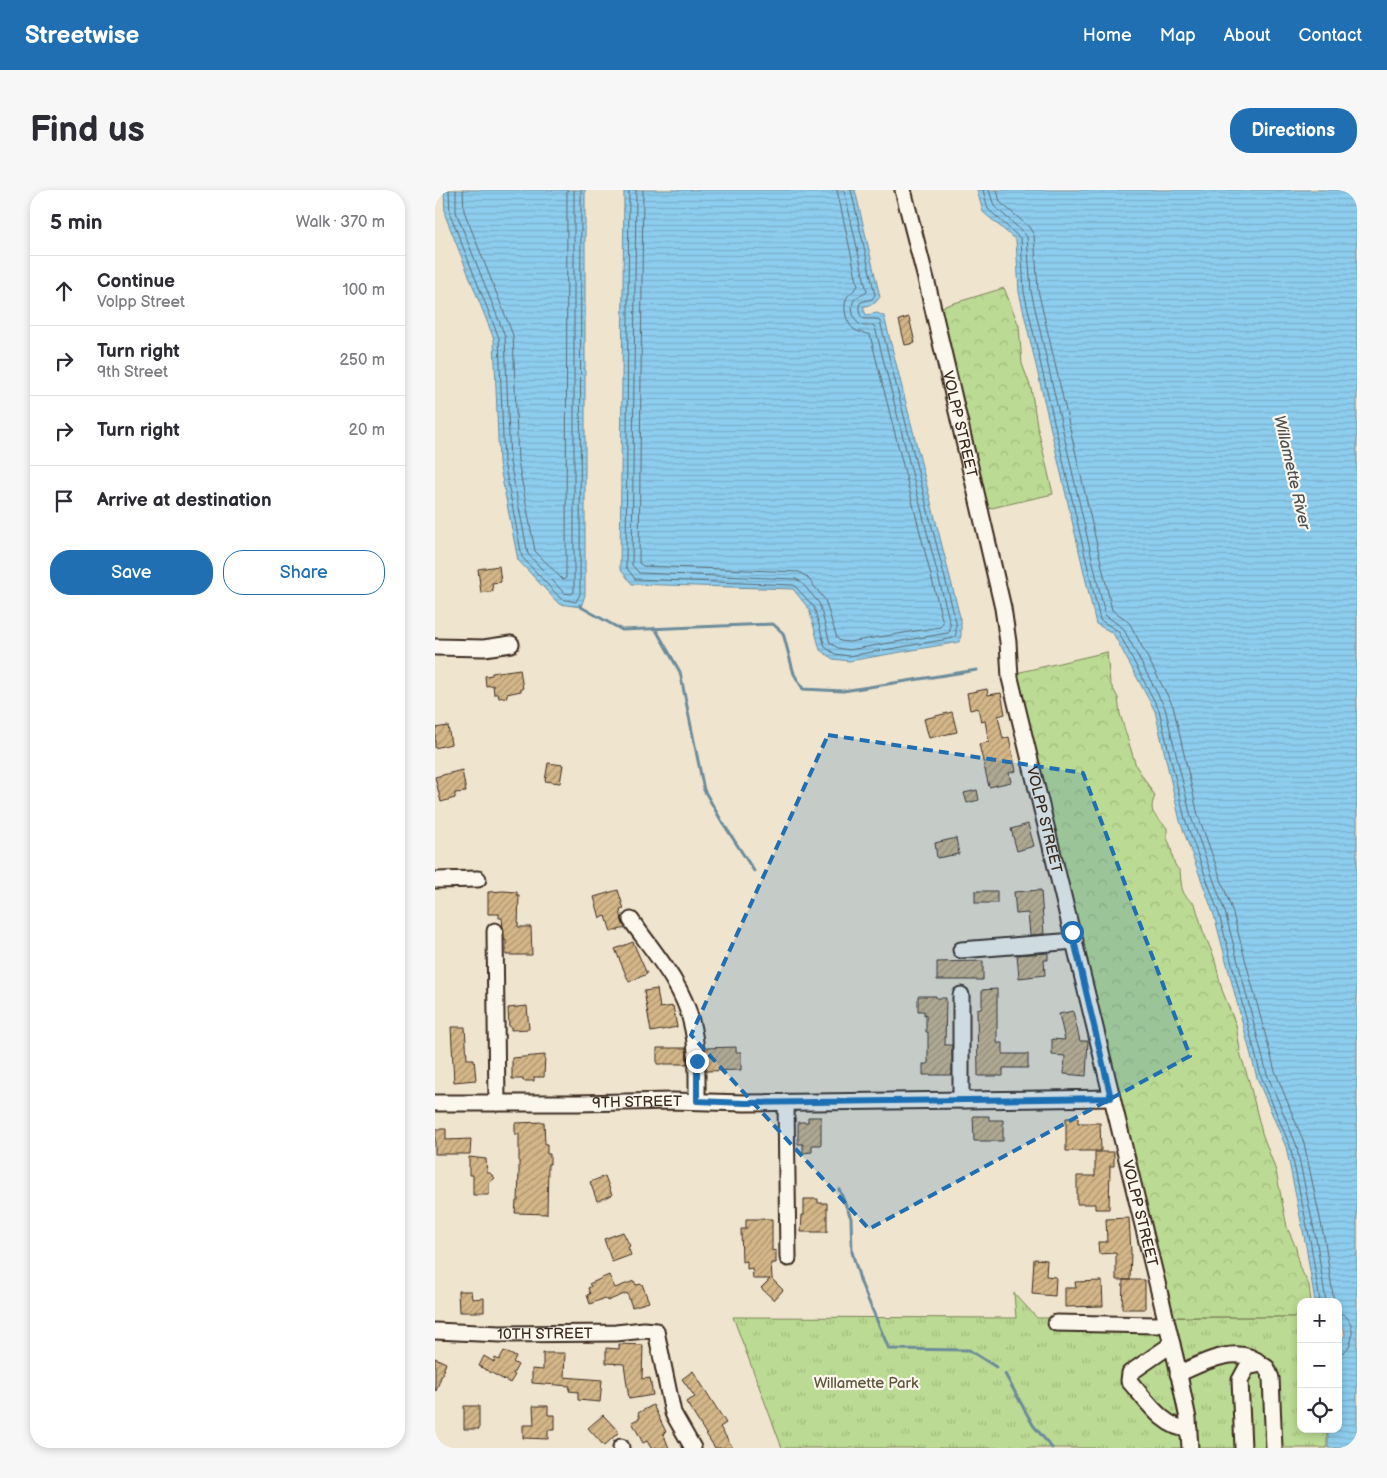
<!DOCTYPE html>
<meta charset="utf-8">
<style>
:root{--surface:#fff;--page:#f7f7f7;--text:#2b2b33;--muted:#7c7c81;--line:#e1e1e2;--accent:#1f6fb2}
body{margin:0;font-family:"Balsamiq Sans",sans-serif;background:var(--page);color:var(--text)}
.controls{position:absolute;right:15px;bottom:15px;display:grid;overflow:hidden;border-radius:10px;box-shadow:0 2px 8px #0003}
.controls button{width:45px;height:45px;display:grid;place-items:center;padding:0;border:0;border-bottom:1px solid var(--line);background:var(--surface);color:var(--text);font:25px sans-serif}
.stop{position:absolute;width:15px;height:15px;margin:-11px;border:4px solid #1f6fb2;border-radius:50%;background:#fff}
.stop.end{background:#1f6fb2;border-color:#fff;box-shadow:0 1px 5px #0008}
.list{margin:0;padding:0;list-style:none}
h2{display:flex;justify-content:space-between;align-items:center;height:65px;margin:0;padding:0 20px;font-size:21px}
h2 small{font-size:16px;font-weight:400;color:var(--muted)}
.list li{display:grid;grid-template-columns:32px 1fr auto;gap:15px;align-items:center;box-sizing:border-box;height:70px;padding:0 20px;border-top:1px solid var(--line)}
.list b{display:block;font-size:19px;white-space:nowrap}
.list p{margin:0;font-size:16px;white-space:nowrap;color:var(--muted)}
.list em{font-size:16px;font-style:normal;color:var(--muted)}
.actions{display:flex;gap:10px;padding:15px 20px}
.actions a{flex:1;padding:11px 0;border:1px solid var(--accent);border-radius:20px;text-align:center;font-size:18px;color:var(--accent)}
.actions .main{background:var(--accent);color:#fff}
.icon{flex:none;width:28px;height:28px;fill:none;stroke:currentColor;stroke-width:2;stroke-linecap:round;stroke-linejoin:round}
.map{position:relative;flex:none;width:922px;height:1258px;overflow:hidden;border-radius:20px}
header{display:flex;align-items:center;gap:30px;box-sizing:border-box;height:70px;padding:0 25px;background:var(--accent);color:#fff}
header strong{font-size:24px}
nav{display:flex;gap:28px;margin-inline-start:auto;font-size:18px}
.intro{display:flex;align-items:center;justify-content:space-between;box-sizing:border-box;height:120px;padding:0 30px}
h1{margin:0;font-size:35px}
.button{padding:12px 22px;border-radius:20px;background:var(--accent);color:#fff;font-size:18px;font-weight:700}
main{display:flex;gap:30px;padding:0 30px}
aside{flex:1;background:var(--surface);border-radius:20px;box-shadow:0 2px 8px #0003}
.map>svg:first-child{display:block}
</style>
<header>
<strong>Streetwise</strong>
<nav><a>Home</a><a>Map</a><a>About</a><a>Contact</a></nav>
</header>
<div class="intro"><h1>Find us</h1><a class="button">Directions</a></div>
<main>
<aside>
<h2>5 min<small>Walk · 370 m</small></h2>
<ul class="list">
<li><svg class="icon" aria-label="ahead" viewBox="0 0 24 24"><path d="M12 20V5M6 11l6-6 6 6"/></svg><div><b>Continue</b><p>Volpp Street</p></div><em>100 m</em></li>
<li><svg class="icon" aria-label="right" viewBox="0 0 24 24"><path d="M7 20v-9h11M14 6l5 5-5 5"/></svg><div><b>Turn right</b><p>9th Street</p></div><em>250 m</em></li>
<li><svg class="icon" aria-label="right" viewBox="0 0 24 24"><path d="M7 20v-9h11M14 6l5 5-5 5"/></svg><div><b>Turn right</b></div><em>20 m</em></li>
<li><svg class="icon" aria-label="arrive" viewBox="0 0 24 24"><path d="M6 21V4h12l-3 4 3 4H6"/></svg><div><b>Arrive at destination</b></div></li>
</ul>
<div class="actions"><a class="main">Save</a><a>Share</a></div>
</aside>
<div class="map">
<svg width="922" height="1258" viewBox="0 0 922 1258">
<defs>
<pattern id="forest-crowns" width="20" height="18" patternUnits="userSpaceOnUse" patternTransform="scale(1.25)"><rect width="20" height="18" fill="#bbda93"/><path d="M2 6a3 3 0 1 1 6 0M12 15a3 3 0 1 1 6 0" fill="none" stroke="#a2bb7e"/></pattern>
<pattern id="park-tufts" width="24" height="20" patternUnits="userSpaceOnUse" patternTransform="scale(1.25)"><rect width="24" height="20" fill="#bbda93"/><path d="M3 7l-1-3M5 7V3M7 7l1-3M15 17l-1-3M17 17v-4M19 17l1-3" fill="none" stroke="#a2bb7e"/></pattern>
<pattern id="water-rules" width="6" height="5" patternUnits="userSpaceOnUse" patternTransform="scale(1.25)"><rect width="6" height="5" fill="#8dcdee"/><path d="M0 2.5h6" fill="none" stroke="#7bb0cc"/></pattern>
<pattern id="building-hatch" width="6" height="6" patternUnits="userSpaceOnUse" patternTransform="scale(1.25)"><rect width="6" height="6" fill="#d4b789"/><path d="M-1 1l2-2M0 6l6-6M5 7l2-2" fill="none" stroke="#ad956f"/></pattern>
</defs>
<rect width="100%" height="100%" fill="#efe4ce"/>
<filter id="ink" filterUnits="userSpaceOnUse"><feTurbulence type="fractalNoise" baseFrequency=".02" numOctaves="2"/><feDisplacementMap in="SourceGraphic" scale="10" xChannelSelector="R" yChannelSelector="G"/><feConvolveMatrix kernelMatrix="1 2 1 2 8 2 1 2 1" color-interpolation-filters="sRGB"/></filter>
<g filter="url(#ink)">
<path fill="url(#forest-crowns)" stroke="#7b8258" d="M569 98 584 136 587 174 596 198 602 235 618 304 552 319 538 250 520 190 503 118Z
M672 462 675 493 683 508 685 524 701 576 720 606C712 624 722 626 732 638V649C739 658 735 673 745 681 747 698 745 704 760 714L768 741 779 767 787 800 801 835 806 866 814 891 827 943 841 981 852 1037 861 1058 864 1076 874 1095 876 1112H866V1127H735L581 483Z"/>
<path fill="url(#park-tufts)" stroke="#7b8258" d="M579 1103 602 1128 866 1127V1239H892V1258H347L298 1127 581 1128Z"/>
<path fill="url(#water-rules)" stroke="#6c8c9b" d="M9 0H150V405L146 417 124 414 83 370 64 273 59 149 10 25Z
M189 0H420L445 107 440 113 428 117 431 125 442 123 449 126 526 431V445L524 452 414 471 398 469 385 460 374 419 358 399 197 394 185 379Z
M542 0H922V1258H893V1239H903V1156L910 1145 909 1138 903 1133V1112H880L871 1056 851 957 822 888 779 725 745 631 720 521 678 443 661 434 584 102 581 50 548 22Z"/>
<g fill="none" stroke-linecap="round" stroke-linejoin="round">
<path stroke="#5c6b71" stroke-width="1" d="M14 0 15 24 64 148 69 272 87 367 126 409 141 412 145 404 146 0
M21 0V22L70 146 75 272 93 364 129 403 136 404 139 402V0
M28 0 29 21 78 145 83 271 100 361 128 390 131 388 132 0
M194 0 191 377 200 389 359 395 379 417 390 457 400 464 414 466 519 448 521 444V432L445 131 441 129H429C424 126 422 117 426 112L437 109 440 105 416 0
M201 0 197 375 204 383 361 389 366 392 384 413 395 453 403 458 414 460 513 443 515 441V433L440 137 438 135C434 136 430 137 426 135 418 132 415 117 419 110 423 105 429 105 432 102L409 0
M208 0 204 373 208 376 364 382 372 387 390 410 402 448 405 451 414 452 505 437 508 433 435 145C430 143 425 143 420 140 411 134 407 117 412 107 415 103 420 100 423 96L402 0
M548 0 553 19 586 49 589 102 665 430 683 441 724 520 750 629 784 724 826 886 855 956 876 1055 885 1112
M554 0 559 16 588 42 592 47 596 101 670 425 688 438 730 518 756 627 790 722 832 884 861 954 882 1054 891 1112
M562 0 565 12 594 37 599 45 603 100 677 420 689 428 695 434 738 516 763 625 797 720 840 881 869 953 890 1052 899 1112
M903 1123C922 1124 922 1162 903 1164"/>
<path stroke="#6c8c9b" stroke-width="3" d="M145 415 146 417 187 440 338 434 348 443 359 484 368 499 408 501 542 480
M220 438 245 482 269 600 286 630 319 681
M404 999 416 1028 417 1062 426 1093 454 1159 534 1160 561 1177
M570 1184 598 1235 617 1258"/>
</g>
<path fill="url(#building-hatch)" stroke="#3b2a1e" d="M474 127 480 153 470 155 464 130Z
M64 376 66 392 57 393 58 401 46 403 43 379Z
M85 479 88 499H86V501L72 504V507L64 508 63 504H59L58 495 51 496 50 486 57 485V483Z
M552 499 553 505 566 503 570 524 563 526 568 549 574 547 581 581 574 583 576 592 554 597 544 554 554 552 550 531 546 532 543 518 535 520 532 503Z
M517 522 522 542 494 548 489 529Z
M13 536 16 554 0 558V538Z
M113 573 128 575 125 593 110 591Z
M27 580 31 602 20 603V608L6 612 0 587Z
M542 600 544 610 532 613 529 603Z
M593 634 599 656 582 661 576 639Z
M521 648 524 664 502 668 500 653Z
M183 700 189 719 185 720 187 731 190 738 176 742 171 726 165 728 159 707Z
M606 700 609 744 595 745 593 723 581 724 579 702Z
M68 701 82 702V705H84L83 737H96L97 765H71V750H69L67 728H64V724H53V702Z
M540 701H562V713H540Z
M198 752 212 784 194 792 180 759Z
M613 763V770H609L610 785 584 788 582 765Z
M548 771V790H502V772Z
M222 799 225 818 238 816 242 837 216 842 209 801Z
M562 799V853H568V864H593V878H568V886H543L542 819 547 818V800Z
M483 806H501V808H511L510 855H517V885H488V874H493V842H491V824L489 825V821H483Z
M92 816 94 839 76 840V837H74L73 818Z
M638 821 645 851H653L651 886 629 884 630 866 617 865V849L630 850 624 824Z
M16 837H30L32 869H39L41 890 19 892Z
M301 857V862H306V880L271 881 270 858Z
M222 858H251L252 874H222Z
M110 865 109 887H99V891H88V889H77V868Z
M538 926H554V930H568V951H539Z
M373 927H386V955H377V962L368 963V954H363V932H373Z
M631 928H643V933H665L666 961H631Z
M109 932 110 954H112V964H115V974H113L112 1024 80 1023 81 1011H83L84 981V944H80V933Z
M0 939H11V950L36 949 35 964H0Z
M660 962H679V976H675L674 1019H660V1014H642V986H660Z
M34 967 51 969 52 983H55L60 988 54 993V1005H38V985H34Z
M170 986 177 1005 162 1011 155 992Z
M369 1009H383V1013H392V1042H366L367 1025H369Z
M694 1028 696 1062 695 1090H681V1063L664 1064 663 1052H672L671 1029Z
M311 1029H337V1061L341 1060V1073H336L337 1089 348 1100 339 1110 326 1098 335 1089H318L317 1078 312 1079V1071L307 1072 306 1039H311Z
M188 1042 195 1056 193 1057 196 1065 177 1072 169 1049Z
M599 1069 612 1070 611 1086 621 1087 620 1106 597 1104Z
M174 1085 180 1098 199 1091 201 1095 207 1094 214 1112 197 1117 192 1103 172 1111 171 1109 165 1110 155 1114 152 1105 155 1104 153 1098 156 1096 154 1094Z
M688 1090H710V1119H687Z
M667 1091 668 1116 630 1117V1098H641L640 1092Z
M23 1101H36L37 1109 49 1108V1122H24Z
M184 1154 208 1155 207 1189 215 1188 218 1205 194 1209 189 1174 171 1173V1158L184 1159Z
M69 1161 81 1167 78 1172 83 1175 78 1184 80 1185 75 1193 44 1176 49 1166 59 1172 60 1168 64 1170Z
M108 1163H130L129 1187 167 1190 165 1212 143 1210V1202L134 1201 135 1196 97 1193V1179L108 1180Z
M0 1168 11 1173 1 1201 0 1200Z
M258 1181 291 1233 285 1237 298 1258H280L251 1212 260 1207 247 1189Z
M218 1215 231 1242 228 1243 234 1258H216L212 1251 208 1253 197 1232 205 1228 203 1223Z
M29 1216H44V1239H29Z
M98 1216H113V1225H120V1240H113V1249L88 1248V1235H99Z
M168 1225 184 1242 169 1256 153 1238Z"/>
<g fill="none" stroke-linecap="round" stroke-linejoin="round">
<defs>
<g id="minor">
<path id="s1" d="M468 0 492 93 568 418 573 452 575 488 742 1175 753 1229 755 1258"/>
<path d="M0 457 49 458 76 454"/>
<path d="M0 690 43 689"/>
<path d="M196 730C217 760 248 795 256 831 263 857 262 885 262 911"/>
<path d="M60 741 62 913"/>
<path d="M526 760 640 751"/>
<path d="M526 805V910"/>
<path d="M351 912 353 1068"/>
<path id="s2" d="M0 913H143L237 911 310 913 676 908"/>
<path d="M621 1133 722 1135 731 1133"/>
<path id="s3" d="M0 1141 65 1144 181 1143 209 1140 221 1141 238 1223 258 1258"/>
<path d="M737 1154 695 1183 694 1191C710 1208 728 1239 754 1239"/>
<path d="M743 1184C767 1173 803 1153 826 1174"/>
<path d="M186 1257V1258"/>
<path d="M808 1258 805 1190 812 1177 826 1174 832 1178 836 1188 839 1258"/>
</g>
</defs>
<use href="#minor" stroke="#3b2a1e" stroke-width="19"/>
<use href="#minor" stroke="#fbf7ec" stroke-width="15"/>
</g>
</g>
<g fill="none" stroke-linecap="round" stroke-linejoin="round" filter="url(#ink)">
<path stroke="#1f6fb2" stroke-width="6" d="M262 871V911L310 913 676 908 637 742"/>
</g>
<path fill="#1f6fb2" fill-opacity="0.2" stroke="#1f6fb2" stroke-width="4" stroke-dasharray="10 6" stroke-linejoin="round" d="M393 545 648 583 755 866 434 1039 256 845Z"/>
<g text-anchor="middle" stroke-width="4.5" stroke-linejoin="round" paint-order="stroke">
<g font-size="15" fill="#3b2a1e" stroke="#fbf7ec">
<text dy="5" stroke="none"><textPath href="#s1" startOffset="241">VOLPP STREET</textPath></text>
<text dy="5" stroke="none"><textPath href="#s1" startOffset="646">VOLPP STREET</textPath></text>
<text dy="5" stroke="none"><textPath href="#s2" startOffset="202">9TH STREET</textPath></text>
<text dy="5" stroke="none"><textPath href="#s1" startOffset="1051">VOLPP STREET</textPath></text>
<text dy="5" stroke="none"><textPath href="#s3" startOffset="110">10TH STREET</textPath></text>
</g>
<g font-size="15" fill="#5b563b" stroke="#fbf7ec">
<text x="431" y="1198">Willamette Park</text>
</g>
<g font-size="16" font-style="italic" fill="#505352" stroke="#fbf7ec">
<text transform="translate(858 282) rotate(77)" y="6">Willamette River</text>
</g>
</g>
</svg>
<div class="controls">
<button>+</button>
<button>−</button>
<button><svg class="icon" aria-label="locate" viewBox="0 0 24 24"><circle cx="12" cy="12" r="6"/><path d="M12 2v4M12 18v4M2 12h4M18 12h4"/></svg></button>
</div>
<div class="stop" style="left:637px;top:742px"></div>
<div class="stop end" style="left:262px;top:871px"></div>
</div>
</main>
